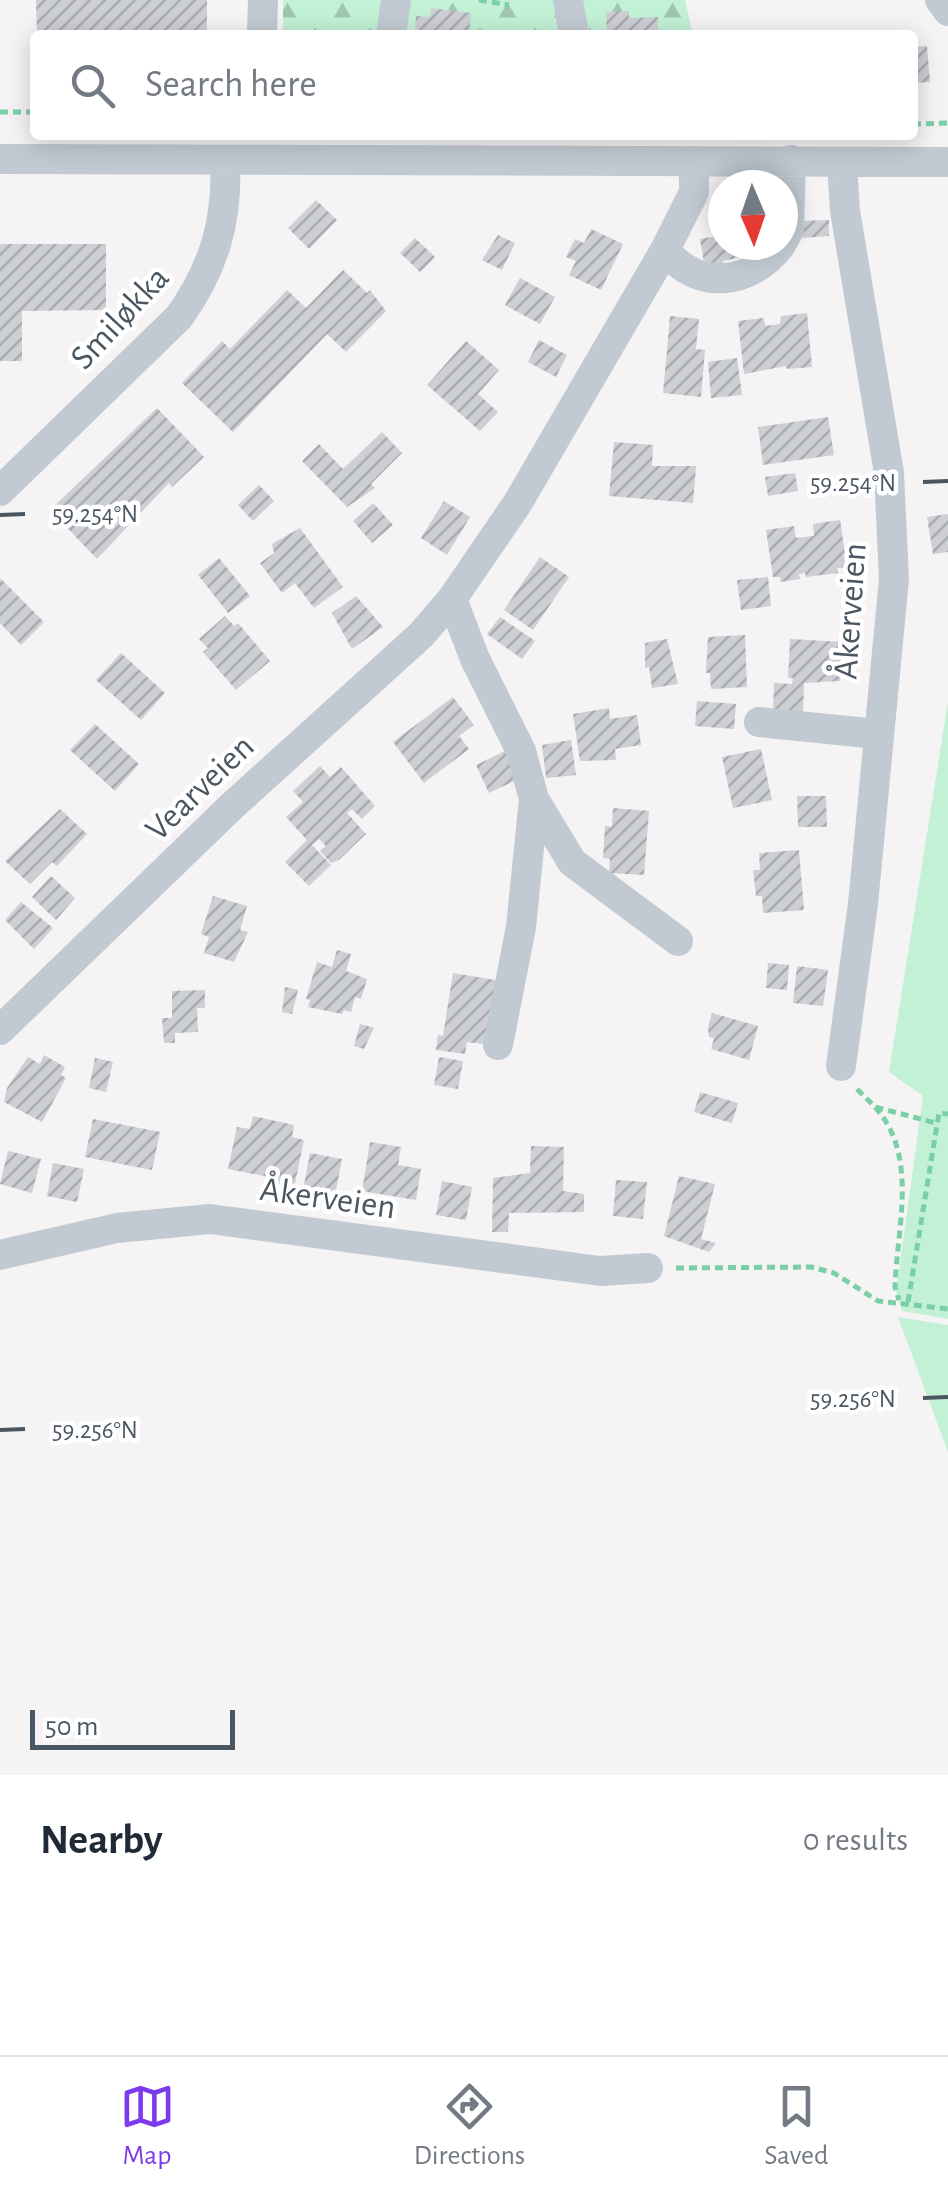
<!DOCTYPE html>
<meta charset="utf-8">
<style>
:root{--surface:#fff;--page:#f2f2f3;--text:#1f2937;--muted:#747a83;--line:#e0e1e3;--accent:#7c3aed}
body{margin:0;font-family:"Alegreya Sans",sans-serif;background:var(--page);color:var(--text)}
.compass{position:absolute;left:708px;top:170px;width:90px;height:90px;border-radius:50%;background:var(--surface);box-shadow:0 5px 25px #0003;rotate:178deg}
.scale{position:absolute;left:30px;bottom:25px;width:205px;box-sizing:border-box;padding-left:10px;border:5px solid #4a5661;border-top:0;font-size:28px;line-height:35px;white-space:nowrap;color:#4a5661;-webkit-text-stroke:8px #fff;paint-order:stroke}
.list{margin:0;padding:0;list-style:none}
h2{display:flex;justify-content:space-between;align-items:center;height:130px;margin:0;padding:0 40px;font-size:42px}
h2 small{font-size:32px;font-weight:400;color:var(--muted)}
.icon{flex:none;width:55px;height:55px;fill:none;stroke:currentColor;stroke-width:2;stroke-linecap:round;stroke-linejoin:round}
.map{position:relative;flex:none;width:948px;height:1775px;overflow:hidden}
.search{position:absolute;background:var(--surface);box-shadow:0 5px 25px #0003;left:30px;right:30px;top:30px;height:110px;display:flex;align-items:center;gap:25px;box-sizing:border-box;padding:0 35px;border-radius:10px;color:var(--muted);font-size:38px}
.sheet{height:280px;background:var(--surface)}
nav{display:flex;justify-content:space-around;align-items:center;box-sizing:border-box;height:140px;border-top:2px solid var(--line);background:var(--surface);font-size:28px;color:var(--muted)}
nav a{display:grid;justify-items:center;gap:5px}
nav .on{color:var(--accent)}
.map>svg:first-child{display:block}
</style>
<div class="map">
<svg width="948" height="1775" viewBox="0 0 948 1775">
<defs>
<pattern id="forest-firs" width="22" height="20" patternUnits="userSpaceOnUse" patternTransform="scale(2.5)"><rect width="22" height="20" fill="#c3f1d5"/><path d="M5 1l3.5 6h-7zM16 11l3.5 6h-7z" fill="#a0c6b0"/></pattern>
<pattern id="building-hatch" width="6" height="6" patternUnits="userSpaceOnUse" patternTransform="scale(2.5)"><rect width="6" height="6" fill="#cdcfd5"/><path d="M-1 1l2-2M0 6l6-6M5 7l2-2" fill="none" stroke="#a8abb0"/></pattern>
</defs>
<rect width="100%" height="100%" fill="#f5f3f3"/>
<path fill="#c3f1d5" d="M948 702V1319L902 1311 896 1292 923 1096 889 1072Z
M898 1317 948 1325V1452Z"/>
<path fill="url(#forest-firs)" d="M283 0H685L693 35H283Z"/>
<path fill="url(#building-hatch)" d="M36 0H207V35H37Z
M431 8 471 13 469 35H428V31L415 29 416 16 430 17Z
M629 11V18L658 17V35H607L606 12Z
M927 46 930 82 913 83 915 47Z
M316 200 337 220 309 249 288 228Z
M829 220V236L801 238V221Z
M591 229 623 244 601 290 569 275 576 261 566 257 575 239 584 243Z
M498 235 515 243 502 270 482 260Z
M723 235V245H751L753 254 723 261 725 270 706 274 700 239Z
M415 238 435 257 420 272 400 253Z
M0 244H106V310L22 311V361H0Z
M343 270 367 293 370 290 386 311 346 352 327 334 233 432 182 383 222 341 230 349 287 290 306 308Z
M520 278 555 297 540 324 505 305Z
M807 313 812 367 787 369 786 366 744 374 738 321 763 318 766 326 780 324 781 316Z
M670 316 699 319 696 349 705 350 701 397 663 393Z
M539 340 567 355 556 377 528 362Z
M466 341 499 370 478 394 498 412 480 431 427 385Z
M737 358 742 395 711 398 708 362Z
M157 408 204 457 172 487 169 483 97 559 50 510Z
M828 417 834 455 763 465 758 427Z
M382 432 402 453 371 484 375 488 347 507 302 461 319 444 343 469Z
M614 442 653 445 652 466H696L693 503 609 496Z
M795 473 798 491 768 496 765 477Z
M259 485 274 501 253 521 238 505Z
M444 501 470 517 447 555 421 538Z
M373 503 393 525 372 543 353 521Z
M948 514V552L933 554 927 517Z
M840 520 847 567 837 568 838 573 806 577 805 573 799 574 800 579 781 582 780 577H773L766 530 794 526 796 538 814 536 813 524Z
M300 528 343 587 314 608 295 583 282 593 260 563 274 553 272 544Z
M540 557 569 577 533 630 504 610Z
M219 558 250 596 228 613 198 575Z
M768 577 771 606 741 610 737 580Z
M0 578 44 622 21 645 0 623Z
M356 596 383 627 352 649 332 613Z
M225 616 234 626 238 623 270 661 236 690 203 652 208 648 199 639Z
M500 617 535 641 522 659 487 634Z
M745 635 747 687 711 689 710 673H706L708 637Z
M667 639 678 684 652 688 649 667 645 668V643Z
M790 639 842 642 840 681 804 683 803 714 773 713 774 683 792 684 793 678H788Z
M121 653 165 693 141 720 96 680Z
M453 697 474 725 459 736 469 749 424 783 393 742Z
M697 701 736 704 734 729 695 726Z
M609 708 610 719 637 715 641 745 615 749 616 760 580 761 573 714Z
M95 724 139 764 115 791 70 750Z
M571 740 576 775 546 778 542 745Z
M509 749 523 777 489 793 476 765Z
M761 749 772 800 733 808 722 757Z
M320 766 330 777 341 767 375 806 362 819 352 809 347 813 366 834 339 860 331 863 320 851 326 846 319 839 312 845 331 865 309 886 285 862 307 840 286 817 303 802 293 791Z
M797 796H826L827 827H798Z
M613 808 649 811 644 875 609 873 610 859 603 858 605 826 612 827Z
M60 809 87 834 57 866 52 862 30 884 5 861Z
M799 850 804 910 763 913 762 896H756L753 870H760L759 853Z
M51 876 75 898 56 920 32 897Z
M213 896 247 906 240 930 248 932 234 962 204 953 209 937 201 934Z
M21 902 53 928 34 949 5 920Z
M337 950 351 954 346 971 367 979 361 999 355 997 351 1012 344 1010 342 1014 308 1007 310 1000 306 999 317 962 332 967Z
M768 963 789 965 787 990 766 988Z
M797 966 828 970 823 1006 793 1003Z
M453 973 501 981 491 1045 467 1042 465 1054 436 1050 438 1035 443 1036Z
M285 987 298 990 292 1014 282 1012Z
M205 990V1008H197L198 1032 175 1033V1043H164L162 1018H172V991Z
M712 1013 758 1026 749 1060 711 1049 714 1038 709 1037 708 1027Z
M360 1024 374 1028 364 1049 354 1046Z
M44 1055 65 1067 61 1075 66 1078 42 1122 4 1102 7 1088 28 1057 40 1064Z
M439 1057 463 1061 458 1089 434 1085Z
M95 1058 113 1062 106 1092 89 1088Z
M700 1092 738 1103 732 1123 694 1112Z
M253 1116 294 1125 292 1137 304 1140 294 1188 273 1183 274 1178 228 1169 237 1127 250 1129Z
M93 1119 160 1132 152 1170 85 1157Z
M370 1142 401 1147 398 1165 421 1169 416 1200 362 1191Z
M531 1146 564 1147 563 1191 584 1194V1212L509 1213 508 1232H492L493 1178 530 1173Z
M8 1151 41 1159 32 1193 0 1184Z
M310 1153 342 1159 335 1196 303 1190Z
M53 1163 84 1169 77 1202 47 1196Z
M679 1176 715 1184 701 1239 716 1243 709 1252 664 1236Z
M616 1180 647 1182 643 1219 613 1216Z
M442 1181 472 1187 466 1220 436 1215Z"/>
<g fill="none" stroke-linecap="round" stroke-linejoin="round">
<path stroke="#7ad0a6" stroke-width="5" stroke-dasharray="8 5" stroke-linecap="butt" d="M479 0 509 5
M0 112H35
M913 124 948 123
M857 1089 875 1107 936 1123
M875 1107C919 1156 897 1226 895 1287L899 1300
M676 1268 811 1267 834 1273 878 1301 948 1309
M908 1302 939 1113 948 1114"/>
<path stroke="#c1cad2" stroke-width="30" d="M568 0 574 35
M940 0 948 11
M262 35 263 0
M391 35 396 0
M0 159 948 162
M783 241 789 230 791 160
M665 250C698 291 750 286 781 245
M0 491 179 317C214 268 228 221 225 161
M452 599 475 659 521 751 534 799 521 927 498 1045
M759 722 877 734
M534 799 572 862 678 941
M0 1030 232 806 421 635 452 599 517 504 665 250 694 192V161
M841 1066 863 904 894 579 889 473 845 211 842 164
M0 1255 117 1228 210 1219 600 1271 648 1268"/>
</g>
<path fill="none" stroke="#4a5661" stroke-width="4" d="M923 482 948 481M0 515 25 514M923 1398 948 1397M0 1430 25 1429"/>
<g text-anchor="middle" stroke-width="9" stroke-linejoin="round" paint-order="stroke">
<g font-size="35" fill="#4a5661" stroke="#fff">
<text transform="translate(119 317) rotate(-47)" y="12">Smiløkka</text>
<text transform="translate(849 611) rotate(-86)" y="12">Åkerveien</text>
<text transform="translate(199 787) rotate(-44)" y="12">Vearveien</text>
<text transform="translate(328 1197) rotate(8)" y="12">Åkerveien</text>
</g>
</g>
<g font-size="25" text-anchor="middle" fill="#4a5661" stroke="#fff" stroke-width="9" stroke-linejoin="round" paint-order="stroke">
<text x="853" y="491">59.254°N</text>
<text x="95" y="522">59.254°N</text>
<text x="853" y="1407">59.256°N</text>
<text x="95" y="1438">59.256°N</text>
</g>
</svg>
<svg class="compass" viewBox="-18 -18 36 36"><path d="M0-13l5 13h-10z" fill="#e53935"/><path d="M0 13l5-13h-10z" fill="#747a83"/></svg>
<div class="scale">50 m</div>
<div class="search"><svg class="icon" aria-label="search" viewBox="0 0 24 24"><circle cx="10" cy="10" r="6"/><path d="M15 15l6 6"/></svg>Search here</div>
</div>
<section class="sheet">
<h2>Nearby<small>0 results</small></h2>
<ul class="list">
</ul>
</section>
<nav>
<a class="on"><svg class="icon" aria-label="map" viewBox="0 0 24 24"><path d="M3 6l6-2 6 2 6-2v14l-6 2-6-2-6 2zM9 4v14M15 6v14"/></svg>Map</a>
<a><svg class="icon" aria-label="directions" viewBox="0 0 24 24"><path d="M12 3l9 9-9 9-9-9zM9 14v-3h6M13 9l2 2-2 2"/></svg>Directions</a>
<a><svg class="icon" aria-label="saved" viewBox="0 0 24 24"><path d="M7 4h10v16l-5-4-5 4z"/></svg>Saved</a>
</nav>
